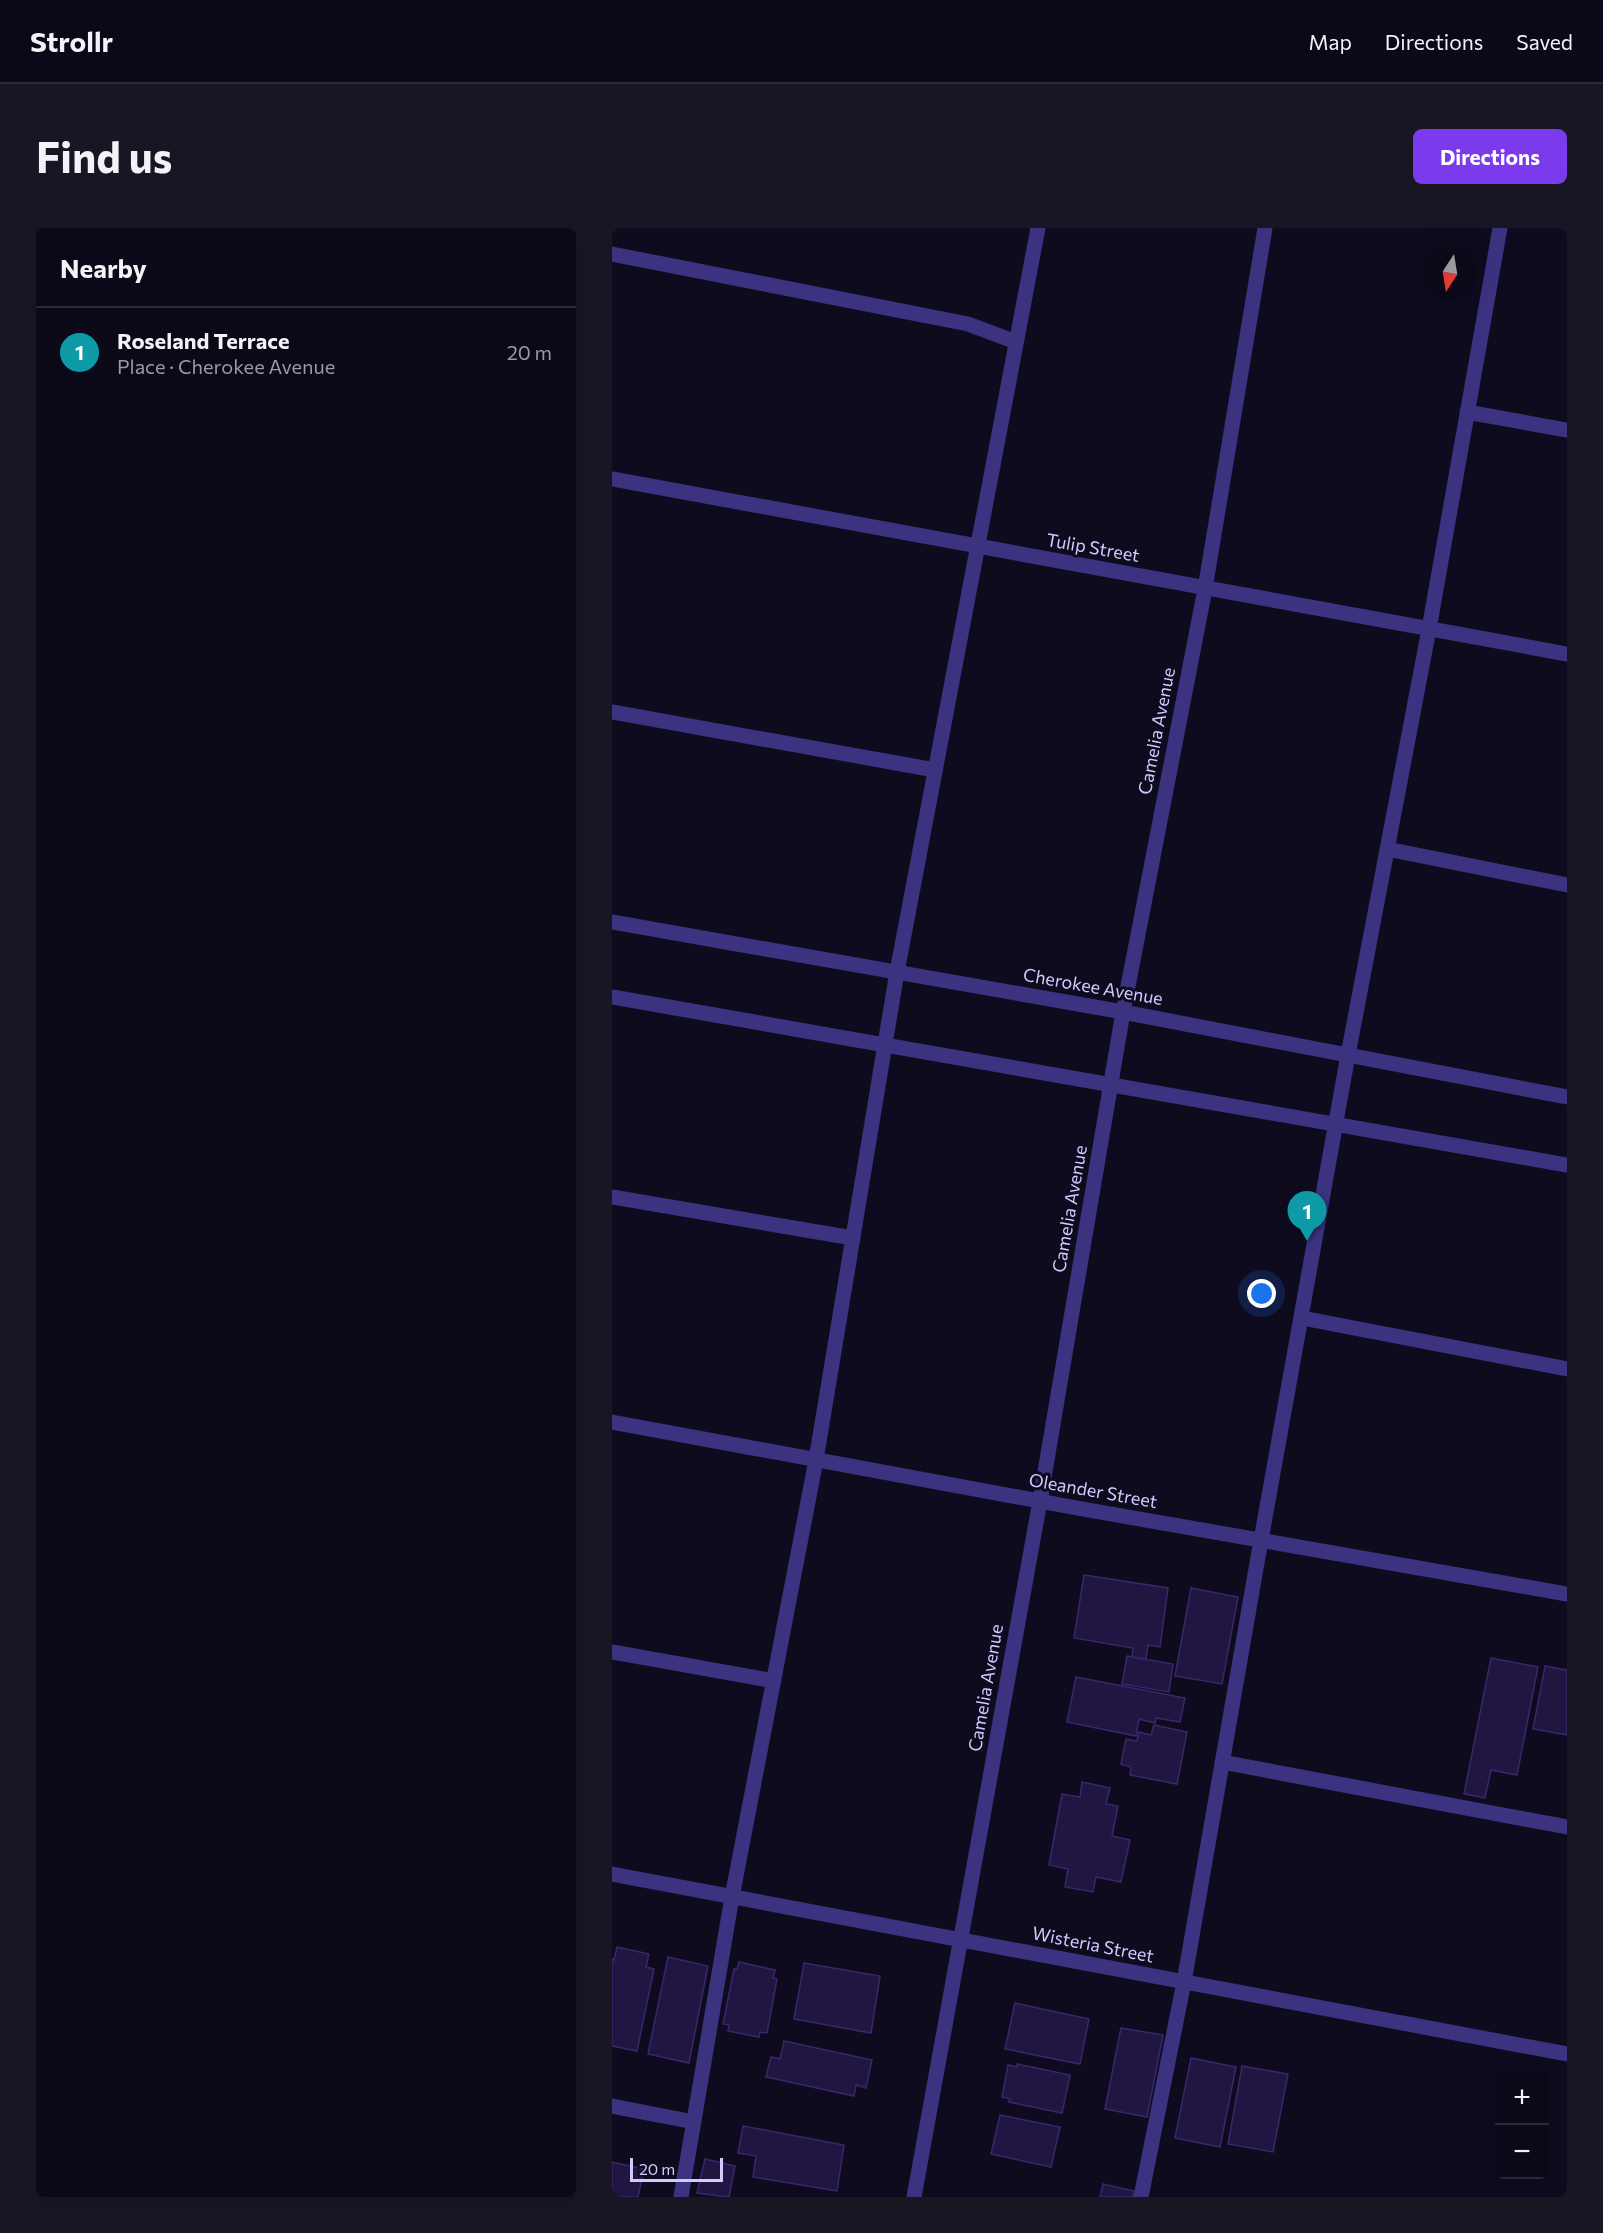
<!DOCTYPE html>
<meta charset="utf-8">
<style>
:root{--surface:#0b0817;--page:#191624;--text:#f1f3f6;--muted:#9a9aa1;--line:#2b2936;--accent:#7c3aed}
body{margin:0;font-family:Commissioner,sans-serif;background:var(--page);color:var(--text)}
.controls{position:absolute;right:18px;bottom:18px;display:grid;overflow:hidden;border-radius:9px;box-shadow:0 6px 24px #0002}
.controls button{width:54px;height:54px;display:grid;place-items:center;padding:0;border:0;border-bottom:2px solid var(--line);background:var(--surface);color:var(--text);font:30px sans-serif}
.compass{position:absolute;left:811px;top:18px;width:54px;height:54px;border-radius:50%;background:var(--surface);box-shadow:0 6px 24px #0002;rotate:192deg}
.scale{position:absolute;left:18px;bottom:15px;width:93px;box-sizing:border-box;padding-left:6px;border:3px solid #d2c9ff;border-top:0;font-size:16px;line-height:21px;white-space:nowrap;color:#d2c9ff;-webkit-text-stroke:4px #0f0b1f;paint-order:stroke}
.you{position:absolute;left:650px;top:1066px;width:21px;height:21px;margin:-15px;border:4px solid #fff;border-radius:50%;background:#1a73e8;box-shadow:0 0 0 9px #1a73e833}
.badge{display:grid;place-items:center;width:39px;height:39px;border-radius:50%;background:var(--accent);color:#fff;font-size:20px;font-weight:700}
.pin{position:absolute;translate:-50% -50px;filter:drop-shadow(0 2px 3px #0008)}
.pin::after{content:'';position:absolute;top:32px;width:21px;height:18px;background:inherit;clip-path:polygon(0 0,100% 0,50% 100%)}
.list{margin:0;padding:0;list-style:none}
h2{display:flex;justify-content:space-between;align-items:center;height:78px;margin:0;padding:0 24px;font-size:26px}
h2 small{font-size:20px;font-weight:400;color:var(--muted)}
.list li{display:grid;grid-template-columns:39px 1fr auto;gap:18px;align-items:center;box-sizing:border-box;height:90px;padding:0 24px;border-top:2px solid var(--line)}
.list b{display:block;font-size:22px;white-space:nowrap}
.list p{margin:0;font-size:20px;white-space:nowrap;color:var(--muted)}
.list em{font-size:20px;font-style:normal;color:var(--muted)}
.map{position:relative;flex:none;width:955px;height:1969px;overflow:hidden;border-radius:9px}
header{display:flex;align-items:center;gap:36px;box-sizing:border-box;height:84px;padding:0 30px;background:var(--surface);border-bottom:2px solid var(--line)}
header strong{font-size:28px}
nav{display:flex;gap:33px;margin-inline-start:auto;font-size:21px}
.intro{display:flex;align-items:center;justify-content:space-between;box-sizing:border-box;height:144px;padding:0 36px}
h1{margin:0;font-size:42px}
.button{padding:15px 27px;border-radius:9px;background:var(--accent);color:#fff;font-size:21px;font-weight:700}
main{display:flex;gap:36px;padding:0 36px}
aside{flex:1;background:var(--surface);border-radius:9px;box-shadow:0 6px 24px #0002}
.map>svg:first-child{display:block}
</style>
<header>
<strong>Strollr</strong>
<nav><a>Map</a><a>Directions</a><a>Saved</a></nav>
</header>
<div class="intro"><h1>Find us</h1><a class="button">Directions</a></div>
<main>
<aside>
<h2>Nearby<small></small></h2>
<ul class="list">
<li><span class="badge" style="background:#0f9aa8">1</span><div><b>Roseland Terrace</b><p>Place · Cherokee Avenue</p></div><em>20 m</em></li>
</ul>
</aside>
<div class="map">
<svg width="955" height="1969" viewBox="0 0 955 1969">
<rect width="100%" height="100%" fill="#0f0b1f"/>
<path fill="#211641" stroke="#39276e" stroke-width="1.5" d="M472 1347 556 1360 548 1419 536 1417 534 1431 520 1429 521 1420 462 1410Z
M579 1360 626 1369 610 1456 563 1448Z
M515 1428 561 1436 557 1464 510 1456Z
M879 1430 926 1439 905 1547 879 1542 873 1570 852 1566Z
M933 1438 955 1442V1507L921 1501Z
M464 1449 573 1470 568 1494 544 1490 543 1495 527 1491 524 1508 455 1494Z
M542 1497 575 1504 565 1556 518 1547 519 1539 509 1536 514 1511 525 1513 527 1504 539 1507Z
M470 1554 498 1560 494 1576 506 1578 500 1608 518 1612 509 1654 484 1649 481 1664 453 1659 456 1641 437 1637 450 1566 468 1569Z
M5 1719 37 1726 34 1739 42 1741 25 1823 0 1818V1731L2 1732Z
M56 1729 96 1738 77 1835 36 1826Z
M127 1734 163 1742 161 1750 165 1751 155 1805 148 1804 147 1809 116 1803 117 1797 111 1796 122 1741H125Z
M192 1735 268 1748 259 1805 182 1791Z
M403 1775 477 1791 468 1836 393 1821Z
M509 1800 551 1807 535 1889 493 1881Z
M172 1813 260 1832 254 1860 244 1857 242 1868 154 1849 159 1829 168 1831Z
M579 1830 624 1839 608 1919 563 1910Z
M405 1836 458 1847 450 1885 397 1874 398 1871 390 1869 396 1837 405 1839Z
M630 1838 676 1846 661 1924 616 1916Z
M388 1887 448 1899 439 1939 379 1926Z
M131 1898 232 1917 225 1963 141 1949 144 1928 126 1925Z
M93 1931 123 1938 117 1969 85 1965Z
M0 1934 32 1941 26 1969H0Z
M491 1956 522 1963 521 1969H488Z"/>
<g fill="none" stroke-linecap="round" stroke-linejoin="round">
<path stroke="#3b3380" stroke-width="15" d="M0 26 356 96 404 114
M855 184 955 202
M0 251 955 426
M0 484 323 542
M775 621 955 657
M0 694 511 784 955 869
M0 769 955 937
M0 969 241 1010
M690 1090 955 1141
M0 1194 465 1280 955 1366
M0 1424 162 1453
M610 1534 955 1599
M0 1646 955 1826
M0 1878 82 1894
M69 1969 120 1669 204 1232 285 744 426 0
M302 1969 428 1273 511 784 593 361 653 0
M529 1969 572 1754 649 1312 736 827 817 401 888 0"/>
</g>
<g text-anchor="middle" stroke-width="6" stroke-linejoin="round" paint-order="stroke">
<g font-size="18" fill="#d2c9ff" stroke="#0f0b1f">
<text transform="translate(481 320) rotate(10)" y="6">Tulip Street</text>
<text transform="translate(545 503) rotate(-79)" y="6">Camelia Avenue</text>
<text transform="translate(481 759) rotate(10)" y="6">Cherokee Avenue</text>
<text transform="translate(458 981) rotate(-80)" y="6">Camelia Avenue</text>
<text transform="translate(481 1263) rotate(10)" y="6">Oleander Street</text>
<text transform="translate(374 1460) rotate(-80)" y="6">Camelia Avenue</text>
<text transform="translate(481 1717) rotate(11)" y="6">Wisteria Street</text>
</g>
</g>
</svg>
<div class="controls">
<button>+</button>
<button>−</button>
</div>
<svg class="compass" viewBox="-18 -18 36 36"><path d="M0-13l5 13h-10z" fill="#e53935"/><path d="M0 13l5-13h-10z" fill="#9a9aa1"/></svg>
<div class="scale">20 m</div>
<div class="you"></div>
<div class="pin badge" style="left:695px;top:1013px;background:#0f9aa8">1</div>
</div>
</main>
